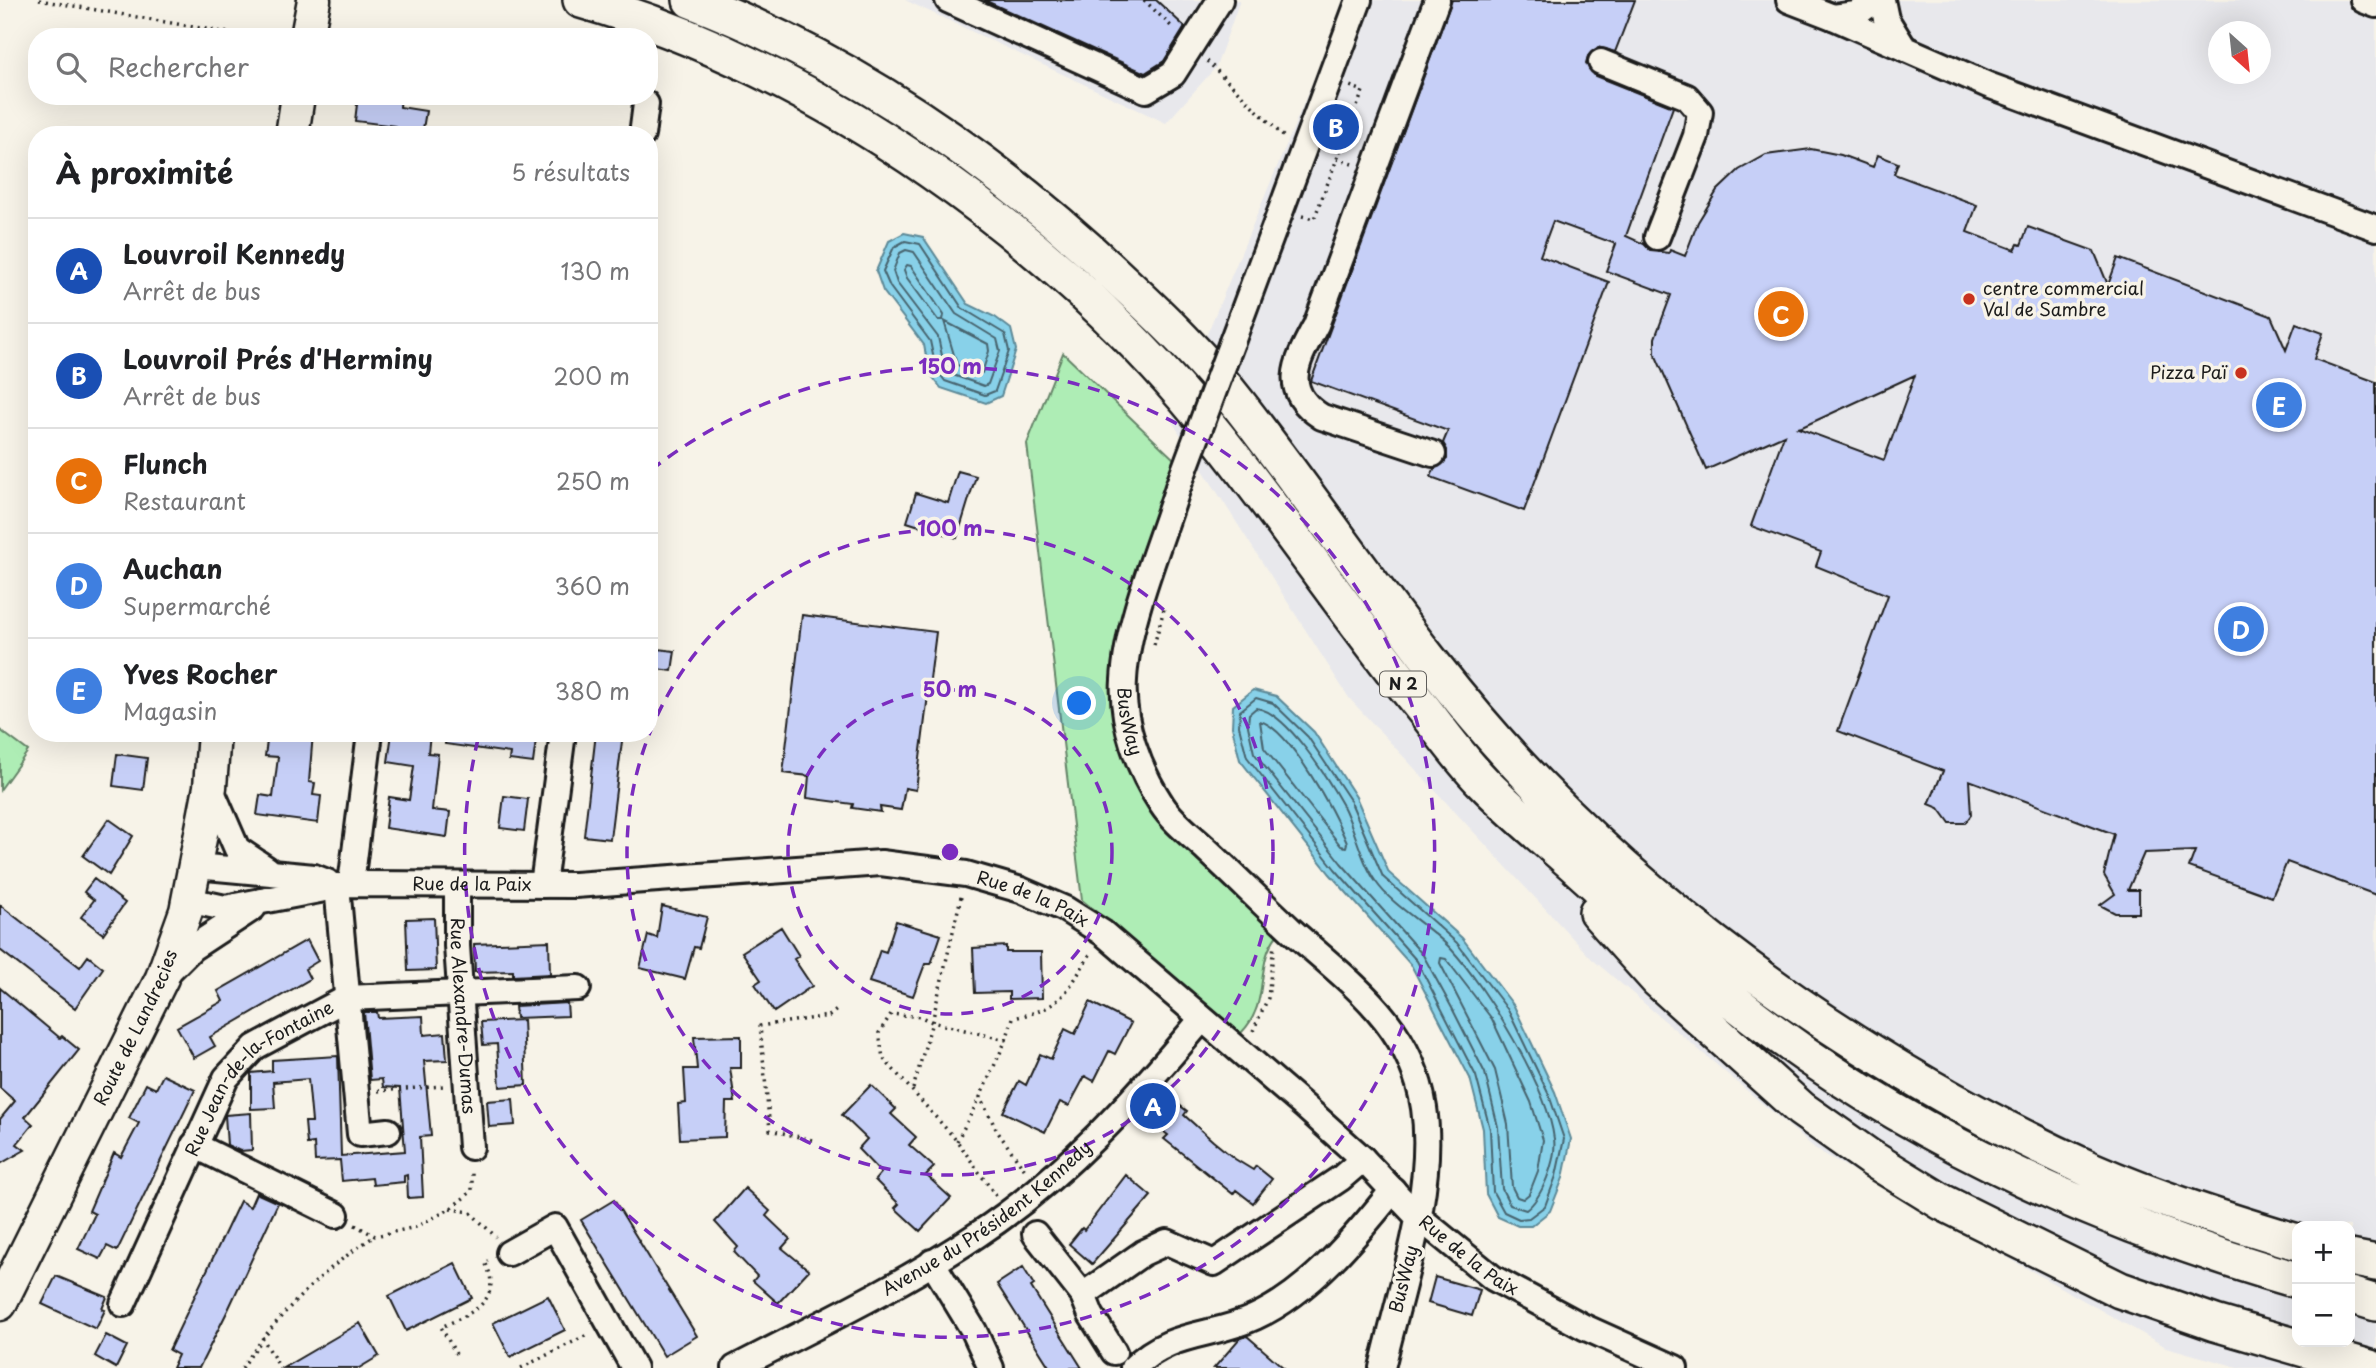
<!DOCTYPE html>
<html lang="fr">
<meta charset="utf-8">
<style>
:root{--surface:#fff;--page:#f2f2f2;--text:#202124;--muted:#757577;--line:#e0e0e0;--accent:#c8321e}
body{margin:0;font-family:"Playpen Sans",sans-serif;background:var(--page);color:var(--text)}
.controls{position:absolute;right:21px;bottom:21px;display:grid;overflow:hidden;border-radius:14px;box-shadow:0 7px 28px #0002}
.controls button{width:63px;height:63px;display:grid;place-items:center;padding:0;border:0;border-bottom:2px solid var(--line);background:var(--surface);color:var(--text);font:35px sans-serif}
.compass{position:absolute;left:2208px;top:21px;width:63px;height:63px;border-radius:50%;background:var(--surface);box-shadow:0 7px 28px #0002;rotate:153deg}
.you{position:absolute;left:1080px;top:704px;width:24px;height:24px;margin:-18px;border:5px solid #fff;border-radius:50%;background:#1a73e8;box-shadow:0 0 0 10px #1a73e833}
.badge{display:grid;place-items:center;width:46px;height:46px;border-radius:50%;background:var(--accent);color:#fff;font-size:23px;font-weight:700}
.pin{position:absolute;translate:-50% -50%;border:4px solid #fff;box-shadow:0 2px 7px #0006}
.list{margin:0;padding:0;list-style:none}
h2{display:flex;justify-content:space-between;align-items:center;height:91px;margin:0;padding:0 28px;font-size:30px}
h2 small{font-size:23px;font-weight:400;color:var(--muted)}
.list li{display:grid;grid-template-columns:46px 1fr auto;gap:21px;align-items:center;box-sizing:border-box;height:105px;padding:0 28px;border-top:2px solid var(--line)}
.list b{display:block;font-size:26px;white-space:nowrap}
.list p{margin:0;font-size:23px;white-space:nowrap;color:var(--muted)}
.list em{font-size:23px;font-style:normal;color:var(--muted)}
.icon{flex:none;width:38px;height:38px;fill:none;stroke:currentColor;stroke-width:2;stroke-linecap:round;stroke-linejoin:round}
.map{position:relative;flex:none;width:2376px;height:1368px;overflow:hidden}
.search{position:absolute;background:var(--surface);box-shadow:0 7px 28px #0002;left:28px;top:28px;width:630px;height:77px;display:flex;align-items:center;gap:18px;box-sizing:border-box;padding:0 24px;border-radius:28px;color:var(--muted);font-size:26px}
.panel{position:absolute;background:var(--surface);box-shadow:0 7px 28px #0002;left:28px;top:126px;width:630px;height:616px;border-radius:28px}
.map>svg:first-child{display:block}
</style>
<div class="map">
<svg width="2376" height="1368" viewBox="0 0 2376 1368">
<rect width="100%" height="100%" fill="#f7f3e8"/>
<filter id="ink" filterUnits="userSpaceOnUse"><feTurbulence type="fractalNoise" baseFrequency=".0143" numOctaves="2"/><feDisplacementMap in="SourceGraphic" scale="14" xChannelSelector="R" yChannelSelector="G"/><feConvolveMatrix kernelMatrix="1 2 1 2 8 2 1 2 1" color-interpolation-filters="sRGB"/></filter>
<g filter="url(#ink)">
<path fill="#e8e8ec" fill-rule="evenodd" d="M905 0H1240L1216 67 1166 123Z
M1347 0H2376V1368H2241L2166 1347 1817 1150 1592 959 1349 698 1171 420ZM2218 32H2260V74H2218ZM2297 1226H2350V1342H2297Z"/>
<path fill="#aeedb5" stroke="#658468" stroke-width="2" d="M1063 353 1176 461 1117 631 1112 677 1117 725 1172 835 1278 934C1253 964 1272 1002 1241 1033L1082 900 1027 444Z
M0 730 28 751 0 790Z"/>
<path fill="#88d1e9" stroke="#5d8997" stroke-width="2" d="M904 233 923 237 968 304 995 317 1011 329 1016 350 1001 396 986 403 941 388 929 372 924 345 883 291 876 271 889 241Z
M1253 690 1276 696 1314 732 1356 797 1389 873 1462 938 1514 1006 1555 1092 1571 1139 1563 1178 1550 1211 1531 1226H1518L1498 1217 1486 1194 1483 1129 1470 1078 1411 965 1330 874 1240 760 1232 727 1233 706Z"/>
<g fill="none" stroke-linecap="round" stroke-linejoin="round">
<path stroke="#47646e" stroke-width="2" d="M905 241 920 244 962 308 1005 334 1009 351 995 391 985 395 945 381 936 369 930 341 890 287 883 271 894 247Z
M906 250 914 252 956 314 997 339 1000 351 988 384 984 386 950 374 944 365 938 337 897 283 893 271 900 253Z
M907 265 911 266 944 315 943 320H938L907 278 904 270Z
M944 321 988 344 989 351 982 373 957 365Z
M1256 698 1273 703 1308 737 1350 800 1383 877 1457 943 1508 1010 1549 1095 1564 1139 1556 1176 1545 1206 1529 1218 1519 1219 1504 1212 1493 1192 1490 1129 1476 1076 1417 961 1335 869 1247 757 1239 726 1240 711Z
M1256 708C1286 711 1328 779 1342 804 1355 828 1360 859 1376 882 1393 907 1430 926 1451 949 1486 987 1548 1088 1554 1139 1557 1159 1542 1198 1526 1210L1510 1205 1502 1189 1498 1127 1485 1073 1452 1008 1423 955 1341 863 1254 753 1248 726 1249 714Z
M1260 721C1290 729 1335 814 1347 843L1346 847 1341 846 1264 748Z
M1441 958 1446 959 1492 1019 1531 1102 1543 1140 1538 1171 1529 1194 1523 1199 1517 1197 1512 1187 1508 1124 1495 1070 1440 963Z"/>
</g>
<path fill="#c6cff7" stroke="#1c1c1c" stroke-width="2" fill-rule="evenodd" d="M984 0H1156L1185 27 1164 61 1145 73Z
M1452 0H1635L1615 52 1598 47 1588 56 1586 63 1595 76 1673 107 1626 236 1644 244 1651 251 1669 253 1670 250 1685 256 1698 222 1717 191 1739 170 1766 155 1811 149 1841 155 1873 167 1878 155 1898 163 1894 174 1977 205 1967 232 2015 250 2018 244 2021 245 2028 227 2094 251 2108 285 2118 258 2271 316 2286 350 2296 323 2323 333 2314 359 2376 382V895L2287 862 2272 897 2189 867 2195 851 2144 853 2128 890H2139V913H2115L2100 905 2115 894 2104 875 2114 834 1969 780 1971 815 1965 823H1950L1939 808 1929 804 1943 771 1838 731 1888 595 1816 566 1821 552 1751 526 1784 435 1706 470 1655 354V338L1671 295 1606 271 1616 244 1553 221 1540 256 1609 282 1524 511 1431 477 1434 469 1447 459V450L1443 443 1448 431 1311 381ZM1915 375 1884 460 1798 428 1802 427Z
M358 96H401L400 107 426 111 422 135H395L396 126 355 121Z
M958 471 976 476 957 538 907 522 916 493 948 503Z
M802 615 936 632 916 790 905 788 901 810 880 807 881 812 852 808 853 804 807 798 809 776 783 773Z
M649 648 675 651 672 671 649 668Z
M268 733H313L309 782 315 783 313 795 321 796 318 823 257 815 260 795 273 797 278 757 265 756Z
M392 733H430L428 753 438 754 432 810 450 812 447 837 385 828 389 797 409 800 414 766 388 762Z
M446 733H537L533 763 509 760 510 753 445 744Z
M596 733H623L610 839 584 836Z
M117 754 147 758 143 790 113 786Z
M504 796 528 799 524 831 500 828Z
M109 819 133 836 109 875 83 856Z
M94 879 125 903 103 934 81 917 94 900 84 892Z
M0 905 80 967 88 956 103 968 75 1008 0 950Z
M662 906 707 917 699 948 694 947 685 979 640 968 648 935 657 938Z
M434 918 436 970 408 971 406 919Z
M896 921 941 935 931 964H925L913 996 869 982 880 950 886 952Z
M781 927 799 956 794 959 812 986 774 1012 755 984 761 980 742 952Z
M307 940 318 961 305 969 310 979 210 1037 215 1046 194 1058 177 1027 223 1001 218 991Z
M549 941 550 974 513 976V971L475 972 474 944Z
M1006 946V952H1041L1042 998 1009 999V992L975 993 973 948Z
M0 988 60 1038 62 1036 79 1050 25 1117 33 1124 17 1144 25 1150 0 1164V1119L15 1101 0 1088Z
M1090 1002 1131 1023 1115 1054 1109 1051 1094 1081 1085 1076 1069 1106 1060 1102 1045 1132 1003 1112 1019 1081 1026 1085 1040 1054 1051 1059 1065 1029 1075 1034Z
M567 1003 568 1016 516 1018 515 1006Z
M364 1012H377L378 1018 423 1016 424 1035 445 1033 447 1060 424 1061 431 1136 420 1137 423 1197 408 1198 407 1175 404 1176V1182L373 1185 372 1178 342 1181 340 1160 315 1161 314 1143 307 1144 305 1122H312L308 1079 273 1082 275 1108 251 1109V1073L272 1071V1060L338 1056 341 1156 405 1151 400 1088 383 1087 382 1079 370 1080Z
M523 1020 526 1085 500 1087 497 1044 483 1045 481 1022Z
M741 1036V1068H730L735 1102H726L725 1137 680 1139 678 1104 686 1103 684 1069H697L694 1037Z
M163 1075 195 1090 117 1251 107 1246 100 1259 78 1249 95 1214 89 1211 114 1153 121 1157 139 1123 129 1118 146 1084 156 1089Z
M871 1085 896 1109 891 1114 916 1137 909 1145 934 1167 926 1175 951 1198 920 1231 895 1208 899 1204 875 1180 881 1173 858 1149 867 1139 842 1115Z
M1170 1098 1187 1111 1184 1115 1213 1141 1235 1159 1253 1170 1256 1166 1272 1179 1253 1203 1236 1190 1233 1194 1164 1139 1168 1135 1151 1122Z
M513 1099 515 1125 489 1127 487 1101Z
M251 1113 252 1150 240 1151 227 1145 225 1115Z
M1126 1175 1151 1196 1092 1264 1069 1244 1082 1228 1084 1230Z
M745 1188 770 1211 766 1216 790 1239 782 1248 809 1270 778 1303 753 1281 757 1276 734 1252 738 1247 715 1222Z
M256 1193 278 1203 228 1310 199 1368H172L178 1355 169 1350 240 1201 250 1207Z
M614 1200 697 1336 664 1356 581 1220Z
M455 1263 472 1298 406 1331 389 1296Z
M1023 1267 1034 1285 1031 1287 1082 1368H1050L997 1284Z
M56 1276 107 1297 102 1309 105 1310 96 1329 42 1304Z
M1435 1277 1480 1290 1472 1316 1428 1303Z
M548 1296 565 1330 510 1357 493 1323Z
M360 1323 379 1356 359 1368H283Z
M106 1335 127 1346 116 1368 95 1356Z
M1247 1336 1284 1368H1214L1239 1339Z"/>
<g fill="none" stroke-linecap="round" stroke-linejoin="round">
<defs>
<g id="minor">
<path d="M948 0 1146 90 1173 74 1220 0"/>
<path d="M1789 0 1833 17"/>
<path d="M1876 0 1856 14 1833 17 1988 85 2376 228"/>
<path d="M1882 0 1886 19 1904 48"/>
<path d="M2363 0 2376 5"/>
<path d="M1601 62 1687 97 1700 112 1696 136 1657 237"/>
<path d="M642 135 646 104"/>
<path d="M1232 342 1359 0"/>
<path d="M1433 454 1322 417C1279 390 1297 361 1316 325L1437 0"/>
<path id="s1" d="M1178 487C1160 545 1127 620 1124 680 1121 723 1139 770 1162 805 1173 822 1192 836 1207 850 1235 876 1263 904 1291 930 1351 984 1411 1023 1424 1108 1436 1188 1400 1289 1382 1368"/>
<path d="M210 787 237 849 267 869"/>
<path d="M196 866 314 877 327 882"/>
<path d="M351 884 370 733"/>
<path id="s2" d="M457 885V946L471 1147"/>
<path d="M543 885 563 733"/>
<path d="M337 886 360 1134 388 1131"/>
<path id="s3" d="M188 900 225 908 351 884 575 885 881 863 966 874 1021 890 1065 909 1103 933 1304 1106 1363 1159 1416 1215 1493 1278 1584 1327 1675 1368"/>
<path d="M165 975 192 948 253 908"/>
<path d="M194 1145 336 1215"/>
<path d="M1035 1234 1083 1295 1091 1315 1114 1352"/>
<path d="M509 1253 555 1227 634 1368"/>
<path d="M932 1262 974 1331 991 1368"/>
<path d="M1083 1295 1143 1253 1167 1242 1214 1263 1341 1178 1363 1159"/>
<path id="s4" d="M123 1304 226 1078 255 1047 347 998 578 988"/>
<path id="s5" d="M735 1368C816 1326 901 1286 977 1235 1065 1177 1134 1100 1202 1019"/>
<path d="M1133 1368C1171 1330 1211 1338 1255 1317 1310 1292 1356 1236 1393 1190"/>
</g>
<g id="major">
<path d="M307 37 314 0"/>
<path d="M292 135 298 96"/>
<path id="s6" d="M0 1304 162 978 186 911 210 787 214 733"/>
</g>
<path id="highway" d="M581 0C820 69 1061 240 1215 434 1286 523 1349 617 1420 705 1441 731 1460 759 1483 782 1513 813 1548 841 1580 870 1643 927 1706 982 1774 1032 1929 1146 2113 1227 2297 1280
M691 0C853 62 998 163 1123 282 1164 320 1203 358 1237 402 1338 531 1424 669 1539 787 1695 947 1888 1077 2091 1170 2157 1199 2228 1221 2297 1242
M1597 912 1658 980 1801 1109 1869 1157 1942 1202 2120 1290 2215 1323 2370 1368
M2350 1258 2376 1263
M2350 1295 2376 1303"/>
</defs>
<use href="#minor" stroke="#1c1c1c" stroke-width="30"/>
<use href="#major" stroke="#1c1c1c" stroke-width="37"/>
<use href="#highway" stroke="#1c1c1c" stroke-width="40"/>
<path stroke="#1c1c1c" stroke-width="3.5" stroke-dasharray="2 5" stroke-linecap="butt" d="M39 0 252 37
M1144 0 1174 29
M1207 61 1284 137
M1337 159 1352 164
M1302 216 1314 219 1363 91 1350 86
M1154 645 1164 609
M961 897 932 1022 1006 1040 980 1097 997 1131 1025 1170
M1253 1031 1268 998 1274 945
M1006 1040 1013 1018C1063 1008 1065 994 1091 953
M913 1089 932 1022 921 1017 891 1014 879 1033 883 1058 957 1141 996 1196
M378 1091 444 1086
M812 1140 770 1130 760 1026 829 1016 838 1009
M957 1141 980 1097
M450 1209 470 1212 496 1237
M355 1225 375 1236 416 1227 450 1209 472 1191V1170
M262 1337 280 1368
M456 1354 441 1327C470 1314 505 1301 485 1262L488 1261
M242 1368C276 1316 323 1269 375 1236
M521 1368 589 1334"/>
<use href="#minor" stroke="#f7f3e8" stroke-width="24"/>
<use href="#major" stroke="#f7f3e8" stroke-width="32"/>
<use href="#highway" stroke="#f7f3e8" stroke-width="35"/>
<defs>
<path id="minor-bridge" d="M1178 487 1232 342"/>
</defs>
<use href="#minor-bridge" stroke="#1c1c1c" stroke-width="30" stroke-linecap="butt"/>
<use href="#minor-bridge" stroke="#f7f3e8" stroke-width="24"/>
</g>
</g>
<g fill="none" stroke="#7b2cbf" stroke-width="3.5" stroke-dasharray="12 9">
<circle cx="950" cy="852" r="162"/>
<circle cx="950" cy="852" r="323"/>
<path d="M651 470A485 485 0 1 1 479 735"/>
</g>
<g fill="#c8321e" stroke="#f7f3e8" stroke-width="2.5">
<circle cx="1969" cy="299" r="7"/>
<circle cx="2241" cy="373" r="7"/>
</g>
<g text-anchor="middle" stroke-width="7" stroke-linejoin="round" paint-order="stroke">
<rect fill="#f7f3e8" stroke="#5e5c59" stroke-width="2" x="1380" y="671.5" width="46" height="25" rx="5"/>
<g font-size="16" font-weight="bold" fill="#1c1c1c">
<text x="1403" y="690">N 2</text>
</g>
<g font-size="18" fill="#1c1c1c" stroke="#f7f3e8" text-anchor="start">
<text x="1983" y="295">centre commercial<tspan x="1983" dy="21">Val de Sambre</tspan></text>
<text x="2227" y="379" text-anchor="end">Pizza Paï</text>
</g>
<g font-size="18" fill="#1c1c1c" stroke="#f7f3e8">
<text dy="6" stroke="none"><textPath href="#s1" startOffset="243">BusWay</textPath></text>
<text dy="6" stroke="none"><textPath href="#s3" startOffset="287">Rue de la Paix</textPath></text>
<text dy="6" stroke="none"><textPath href="#s3" startOffset="854">Rue de la Paix</textPath></text>
<text dy="6" stroke="none"><textPath href="#s2" startOffset="131">Rue Alexandre-Dumas</textPath></text>
<text dy="6" stroke="none"><textPath href="#s6" startOffset="308">Route de Landrecies</textPath></text>
<text dy="6" stroke="none"><textPath href="#s4" startOffset="271">Rue Jean-de-la-Fontaine</textPath></text>
<text dy="6" stroke="none"><textPath href="#s5" startOffset="294">Avenue du Président Kennedy</textPath></text>
<text dy="6" stroke="none"><textPath href="#s3" startOffset="1421">Rue de la Paix</textPath></text>
<text transform="translate(1404 1279) rotate(-76)" y="6">BusWay</text>
</g>
</g>
<circle cx="950" cy="852" r="10" fill="#7b2cbf" stroke="#f7f3e8" stroke-width="3.5"/>
<g font-size="21" text-anchor="middle" font-weight="bold" fill="#7b2cbf" stroke="#f7f3e8" stroke-width="7" stroke-linejoin="round" paint-order="stroke">
<text x="950" y="374">150 m</text>
<text x="950" y="536">100 m</text>
<text x="950" y="697">50 m</text>
</g>
</svg>
<div class="controls">
<button>+</button>
<button>−</button>
</div>
<svg class="compass" viewBox="-18 -18 36 36"><path d="M0-13l5 13h-10z" fill="#e53935"/><path d="M0 13l5-13h-10z" fill="#757577"/></svg>
<div class="you"></div>
<div class="pin badge" style="left:1153px;top:1106px;background:#1a4fb4">A</div>
<div class="pin badge" style="left:1336px;top:127px;background:#1a4fb4">B</div>
<div class="pin badge" style="left:1781px;top:314px;background:#e8710a">C</div>
<div class="pin badge" style="left:2241px;top:629px;background:#3f7fe0">D</div>
<div class="pin badge" style="left:2279px;top:405px;background:#3f7fe0">E</div>
<div class="search"><svg class="icon" aria-label="search" viewBox="0 0 24 24"><circle cx="10" cy="10" r="6"/><path d="M15 15l6 6"/></svg>Rechercher</div>
<section class="panel">
<h2>À proximité<small>5 résultats</small></h2>
<ul class="list">
<li><span class="badge" style="background:#1a4fb4">A</span><div><b>Louvroil Kennedy</b><p>Arrêt de bus</p></div><em>130 m</em></li>
<li><span class="badge" style="background:#1a4fb4">B</span><div><b>Louvroil Prés d'Herminy</b><p>Arrêt de bus</p></div><em>200 m</em></li>
<li><span class="badge" style="background:#e8710a">C</span><div><b>Flunch</b><p>Restaurant</p></div><em>250 m</em></li>
<li><span class="badge" style="background:#3f7fe0">D</span><div><b>Auchan</b><p>Supermarché</p></div><em>360 m</em></li>
<li><span class="badge" style="background:#3f7fe0">E</span><div><b>Yves Rocher</b><p>Magasin</p></div><em>380 m</em></li>
</ul>
</section>
</div>
